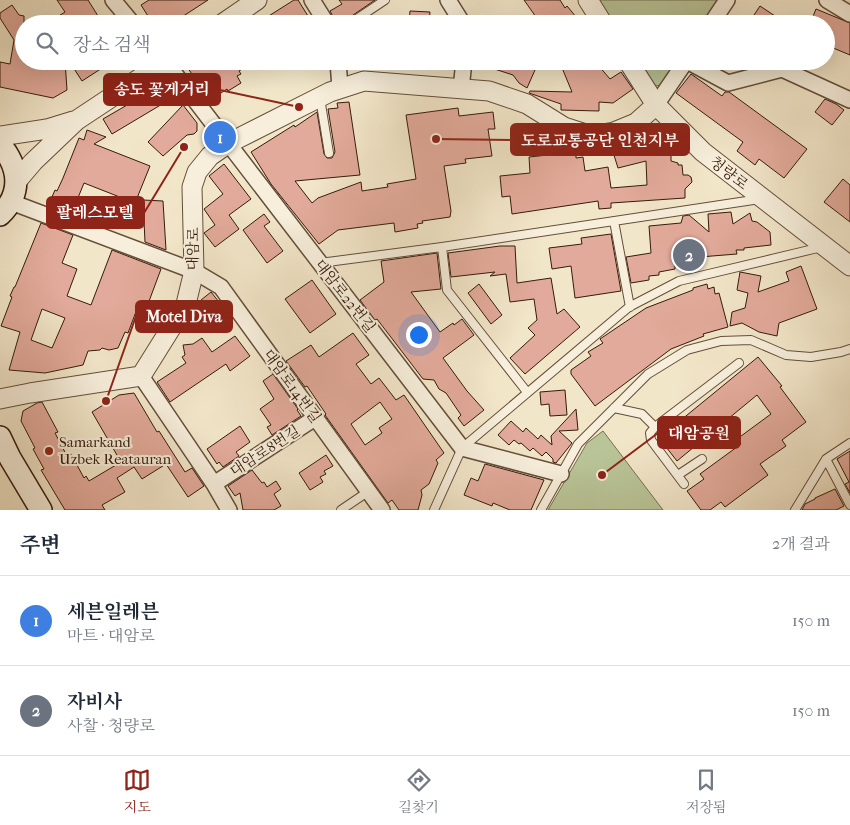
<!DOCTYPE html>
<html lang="ko">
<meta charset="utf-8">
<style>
:root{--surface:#fff;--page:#f2f2f3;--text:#1f2937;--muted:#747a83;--line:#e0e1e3;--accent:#8f2418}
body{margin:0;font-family:"IM FELL French Canon","Noto Serif KR",serif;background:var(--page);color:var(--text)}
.you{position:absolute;left:418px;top:334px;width:18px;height:18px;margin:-12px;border:4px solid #fff;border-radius:50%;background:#1a73e8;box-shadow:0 0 0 8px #1a73e833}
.badge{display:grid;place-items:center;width:32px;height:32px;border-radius:50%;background:var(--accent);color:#fff;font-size:16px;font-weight:700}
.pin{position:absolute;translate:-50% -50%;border:2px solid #fff;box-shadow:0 1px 5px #0006}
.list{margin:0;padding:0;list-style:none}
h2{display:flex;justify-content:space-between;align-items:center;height:65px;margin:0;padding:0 20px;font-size:21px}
h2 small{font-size:16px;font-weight:400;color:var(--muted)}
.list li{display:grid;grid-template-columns:32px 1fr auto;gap:15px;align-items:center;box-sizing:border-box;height:90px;padding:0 20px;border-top:1px solid var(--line)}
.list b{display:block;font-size:19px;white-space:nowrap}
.list p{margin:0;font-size:16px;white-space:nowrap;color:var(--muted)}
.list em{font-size:16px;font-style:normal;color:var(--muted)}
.icon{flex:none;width:28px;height:28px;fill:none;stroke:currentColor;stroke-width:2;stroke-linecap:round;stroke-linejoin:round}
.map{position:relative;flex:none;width:850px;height:510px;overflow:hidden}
.search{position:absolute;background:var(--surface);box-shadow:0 5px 20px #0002;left:15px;right:15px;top:15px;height:55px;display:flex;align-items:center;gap:12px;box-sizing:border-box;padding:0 18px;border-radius:28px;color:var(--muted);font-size:19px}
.sheet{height:245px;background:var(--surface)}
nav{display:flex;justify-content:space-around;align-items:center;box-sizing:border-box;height:70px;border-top:1px solid var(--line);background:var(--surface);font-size:14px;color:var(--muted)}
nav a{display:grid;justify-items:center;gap:2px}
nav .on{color:var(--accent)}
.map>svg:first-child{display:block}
</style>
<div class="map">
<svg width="850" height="510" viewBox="0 0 850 510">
<rect width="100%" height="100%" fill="#f2e6c9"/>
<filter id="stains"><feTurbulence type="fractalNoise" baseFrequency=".004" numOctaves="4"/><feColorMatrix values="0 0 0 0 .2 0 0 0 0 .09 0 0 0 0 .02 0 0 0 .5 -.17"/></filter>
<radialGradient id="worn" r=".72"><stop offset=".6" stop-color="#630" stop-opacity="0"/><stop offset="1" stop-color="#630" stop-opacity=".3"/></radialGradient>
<path fill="#b9c598" stroke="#777052" d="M599 0H721L705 24H614Z
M638 61H680L664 85 653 86Z
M603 431 663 510H548L587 443Z"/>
<path fill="#e2aa9a" stroke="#351b0b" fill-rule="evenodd" d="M57 0H88L103 24H46L65 12Z
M149 0H208L171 24H153L141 5Z
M294 0H298L313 24H256Z
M339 0H375L340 24H337L330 11 342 4Z
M524 0H560L565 8 567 6 582 24H541Z
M12 5 19 15 24 16V61H36V64L65 61 67 90 53 98 0 87V62L10 64 14 40 0 18V13Z
M760 6 787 24H748Z
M816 9 850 23V55L826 45V24H810Z
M410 11 430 12 429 24H409Z
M69 61H113L82 81Z
M183 61H255L239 71 241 74 237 76 241 83 228 91 227 89 209 101 200 87 210 77 198 83Z
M476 61H539L527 88 519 83 513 75 476 63Z
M560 63 598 65 610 79 621 72 633 89 613 103 599 102V111L561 110V104L529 93 530 91 572 92Z
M691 74 722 96 725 92H729L807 149 784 178 759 159 755 165 737 151 743 142 676 93Z
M165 83 174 97 112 134 103 119Z
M825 99 836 104 844 110 832 125 815 112Z
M349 102 360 175 295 181 312 203 318 198 361 182 362 191 388 187 387 184 416 179 406 115 458 108 459 116 493 112 495 129H488L492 156 465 159 466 163 444 166 451 211 450 217 422 221 423 223 417 224 418 228 395 232 394 223 338 230 319 244 271 184 251 152 294 125 295 127 317 112 324 154 327 158H332L335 152 328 109 338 108 337 103Z
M183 105 197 123V131L194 134 187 135 163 156 148 142Z
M87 130 106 137 94 144 150 166 135 203 84 183 71 215 48 206 55 190 57 191 63 178 79 138 84 140Z
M658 131 671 149V161L678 163V165H682L683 175H688L691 177 692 182 685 189V198L611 203V208L599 209 598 201 512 214 510 196 502 197 500 176 530 173 529 157 576 152V158L583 157 585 171 608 167 611 188 647 185 646 161 618 168 613 152 635 145Z
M224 164 251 199 229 215 239 229 215 247 204 233 215 225 204 209 223 194 209 176Z
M843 179 850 185V222L824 202Z
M143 200 163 201 166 250 145 242Z
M731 212 733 224 750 213 752 221 757 222 770 232 771 245 744 248V250H736L737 254 675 259V269L659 272V275L649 276V280L631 283 626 257 651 253 649 226 681 223 683 216 689 215 709 232 708 214Z
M264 214 270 222 264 226 283 251 267 263 243 230Z
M41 223 73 235 62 263 77 269 67 296 91 305 112 250 161 269 145 312 137 309 128 333 125 332 118 348 109 350 102 348 100 350 88 351 83 365 45 373 9 370 20 332 1 326 12 297 10 296 14 287H15ZM42 309 65 318 52 348 31 340Z
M611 234 621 291 575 298 571 266 552 269 549 248 582 244 581 238Z
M500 246H515L517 283 551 278 557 314 564 309 580 327 525 374 510 358 535 335 528 328 537 320 534 299 510 302 506 274 490 276 495 272 451 277 448 253Z
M437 253 441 289 411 292 440 332 453 323 454 325 462 319 474 335 443 358 467 391 484 410 464 426 458 418 461 415 446 393 439 389 434 380 423 379 377 319 375 320 360 300 384 282 381 261Z
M801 266 817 309 779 323 777 336 759 332 742 323 730 326 732 312 745 308 748 293 737 290 740 272 761 276 758 292 789 281 786 272Z
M312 280 336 314 310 333 285 299Z
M479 284 502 315 491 324 468 293Z
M707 284 708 289 714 287 715 294 719 293 728 327 703 334 704 336 671 349 595 406 571 374V370L591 356 588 352 603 343 600 339 646 308 693 290V288Z
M211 292 227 312 213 323 199 306 203 303 201 300Z
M353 333 369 355 356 364 371 384 379 378 396 400 404 395 444 453 436 460 438 463 429 484 421 490 422 495 418 510H399L392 500 388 503 325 415 326 414 307 386 305 387 286 361 311 345 319 357ZM380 402 392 419 379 428 382 433 365 445 351 424Z
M235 336 250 356 230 371 226 364 170 402 157 382 186 363 182 357 185 355 183 345 193 344 202 338 212 352Z
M758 357 782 386 780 387 806 422 782 440 786 446 760 464 768 475 725 507 721 502 710 510H701L687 491 704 479 700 474 741 444 737 439 771 414 757 395 677 461 659 438Z
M273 374 298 409 297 410 301 416 272 435 267 427 271 425 260 409 274 399 263 381Z
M565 390 567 415 550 416 549 404 541 405 540 392Z
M134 393 157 432 159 431 185 472 192 468 204 486 188 497 166 464 142 479 134 467 117 478 125 492 102 505 105 510H65L41 470 44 469 33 449 35 448 21 421 23 411 37 403 42 402 58 432 55 433 67 456 71 454 84 478 86 476 89 481 121 462 92 412 119 395Z
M576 409 578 430 559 431 572 443 556 463 553 462V459L546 452 542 456 533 448 530 451 521 443 519 444 514 440 509 445 498 435 511 421 523 432 526 428 538 439 541 435 552 445 551 436Z
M240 426 250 442 236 452 239 456 223 467 219 462 217 464 207 449Z
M850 451V493L845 484 849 482 837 459Z
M326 455 333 466 324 471 326 474 320 477 323 482 310 490 299 473Z
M485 464 544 480 531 510H510L493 503 492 506 464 495 471 478 478 481Z
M252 470 262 483 264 482 267 487 276 481 281 489 274 494 281 506 274 510H243L240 493 235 496 228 486Z
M835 489 844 506 836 510H802L805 504 815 499V498Z"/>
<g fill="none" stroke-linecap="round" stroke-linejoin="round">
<defs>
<path id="service" d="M349 24 385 0
M320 98 329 153
M614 221 630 307
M442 247 447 290 527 392
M320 263 442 247 760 199
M614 408 642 414 655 427
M826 459 850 505
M678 475 702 459
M684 484 651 440 650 433 655 427 739 363
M341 510 369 491
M434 510 462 448 629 307 679 281 822 247
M541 510 578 444 648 374 687 350 721 341 751 340 786 355 811 357 841 352 850 349
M795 510 826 459 850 443"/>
<path id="minor" d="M113 0 133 24
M312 0 327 24
M448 0 463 24
M827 0 850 14
M711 24 727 0
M165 61 462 448 561 474
M338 61 340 88
M687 61 728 83 782 69 850 100
M461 89 464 61
M656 105 686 61
M11 202 194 271 221 287 382 510
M141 376 214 484 229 510
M214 484 315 418"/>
<path id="tertiary" d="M588 0 603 24
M222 24 257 0
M628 61 656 105 703 152 850 266
M0 136 47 129 73 121
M16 182 33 162 77 120 166 61
M0 399 30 393 141 376 186 304 194 271 192 187 197 172 210 156 229 143 330 92 364 81 489 91 527 104 564 127 592 136 614 132 636 123 656 105"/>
<path id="secondary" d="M0 144C19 167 23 193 0 215
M0 437 10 458 41 510"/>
</defs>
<use href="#service" stroke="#644e3a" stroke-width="10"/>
<use href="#minor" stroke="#644e3a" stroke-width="18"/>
<use href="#tertiary" stroke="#644e3a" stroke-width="21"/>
<use href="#secondary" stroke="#351b0b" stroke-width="24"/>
<use href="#service" stroke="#f7efdc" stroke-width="8"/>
<use href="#minor" stroke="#f7efdc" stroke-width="15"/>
<use href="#tertiary" stroke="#f7efdc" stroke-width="19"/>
<use href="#secondary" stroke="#f7efdc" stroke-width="21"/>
</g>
<circle fill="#8f2418" stroke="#f7efdc" stroke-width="2" cx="49" cy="451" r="5"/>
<g text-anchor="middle" stroke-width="4" stroke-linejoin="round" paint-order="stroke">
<g font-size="15" fill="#351b0b" stroke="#f7efdc">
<text transform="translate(729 173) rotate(38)" y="5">청량로</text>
<text transform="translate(193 249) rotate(-89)" y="5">대암로</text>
<text transform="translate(345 296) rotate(52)" y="5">대암로22번길</text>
<text transform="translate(292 386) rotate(54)" y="5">대암로14번길</text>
<text transform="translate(265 451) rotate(-33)" y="5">대암로8번길</text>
</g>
<g font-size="15" fill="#351b0b" stroke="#f7efdc" text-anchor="start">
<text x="59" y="447">Samarkand<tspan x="59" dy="17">Uzbek Reatauran</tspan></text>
</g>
</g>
<path fill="none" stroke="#8f2418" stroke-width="2" d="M299 107L220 90M436 139L511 140M184 147L144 213M106 401L136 316M602 475L658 433"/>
<g fill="#8f2418" stroke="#f7efdc" stroke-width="2">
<circle cx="299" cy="107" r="5"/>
<circle cx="436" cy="139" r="5"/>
<circle cx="184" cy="147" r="5"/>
<circle cx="106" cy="401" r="5"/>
<circle cx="602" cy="475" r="5"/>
</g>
<g fill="#8f2418" stroke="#8f2418" stroke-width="2">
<rect x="104" y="74" width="116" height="31" rx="5"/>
<rect x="511" y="124" width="178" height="31" rx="5"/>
<rect x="47" y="197" width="97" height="31" rx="5"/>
<rect x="136" y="301" width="96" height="31" rx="5"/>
<rect x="658" y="417" width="82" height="31" rx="5"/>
</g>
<g font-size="16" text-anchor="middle" font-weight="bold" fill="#fff">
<text x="162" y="95">송도 꽃게거리</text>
<text x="600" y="146">도로교통공단 인천지부</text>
<text x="95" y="218">팔레스모텔</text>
<text x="184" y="322">Motel Diva</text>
<text x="699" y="439">대암공원</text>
</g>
<rect width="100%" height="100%" filter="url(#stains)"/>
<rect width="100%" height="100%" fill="url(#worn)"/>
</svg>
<div class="you"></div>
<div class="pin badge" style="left:220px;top:137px;background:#3f7fe0">1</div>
<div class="pin badge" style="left:689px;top:255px;background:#6b7280">2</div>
<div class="search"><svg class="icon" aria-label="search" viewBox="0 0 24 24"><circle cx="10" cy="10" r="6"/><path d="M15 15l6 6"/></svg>장소 검색</div>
</div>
<section class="sheet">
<h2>주변<small>2개 결과</small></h2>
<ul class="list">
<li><span class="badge" style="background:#3f7fe0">1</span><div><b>세븐일레븐</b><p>마트 · 대암로</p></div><em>150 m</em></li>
<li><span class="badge" style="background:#6b7280">2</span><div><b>자비사</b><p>사찰 · 청량로</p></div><em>150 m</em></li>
</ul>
</section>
<nav>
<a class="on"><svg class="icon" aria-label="map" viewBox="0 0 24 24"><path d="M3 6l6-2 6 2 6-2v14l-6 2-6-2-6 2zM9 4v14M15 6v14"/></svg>지도</a>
<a><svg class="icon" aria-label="directions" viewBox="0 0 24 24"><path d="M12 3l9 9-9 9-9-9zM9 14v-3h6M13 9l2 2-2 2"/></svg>길찾기</a>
<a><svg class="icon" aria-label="saved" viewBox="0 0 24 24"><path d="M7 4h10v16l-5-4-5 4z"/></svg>저장됨</a>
</nav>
